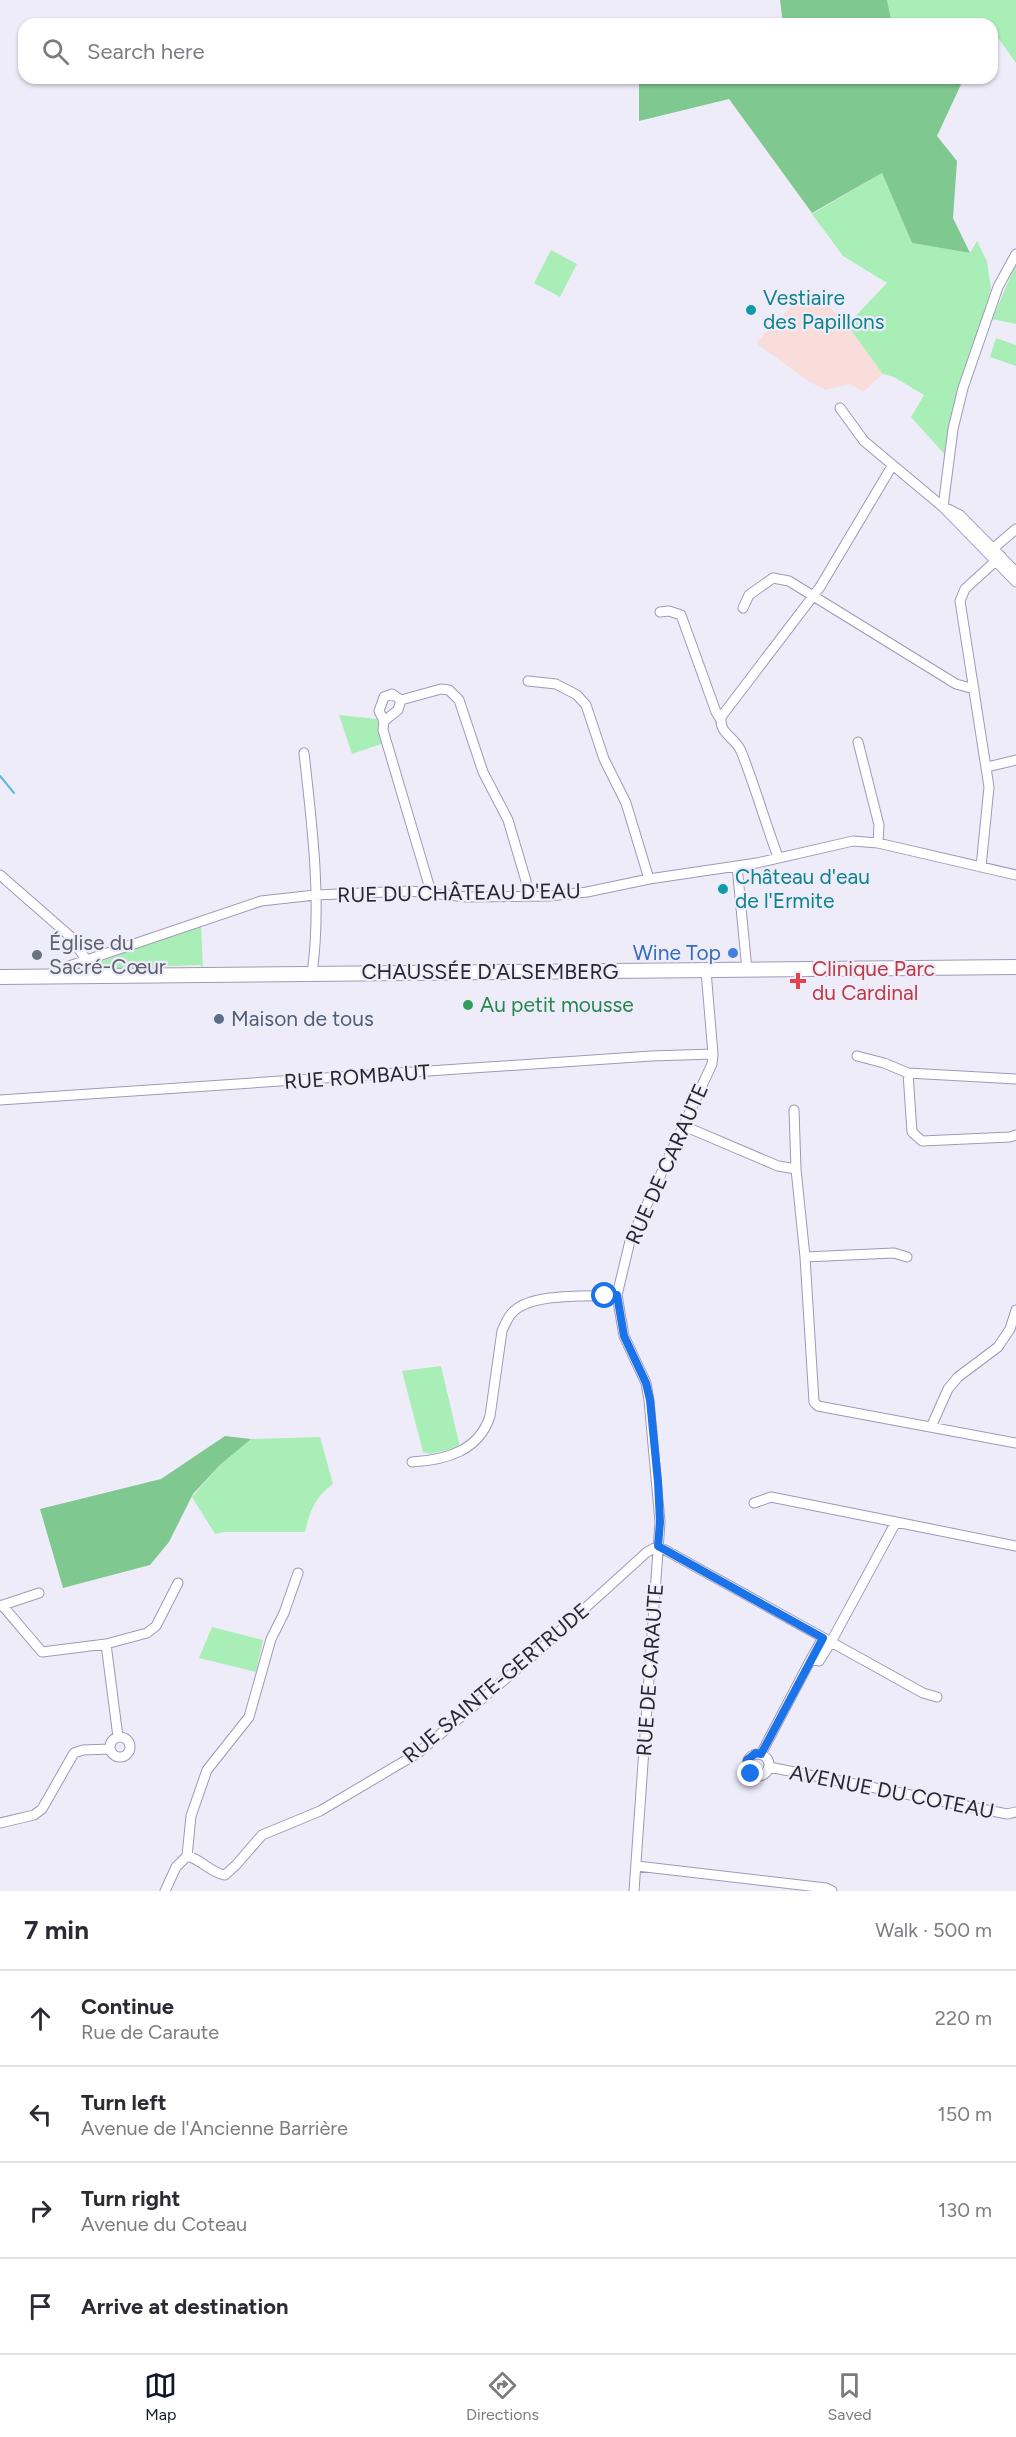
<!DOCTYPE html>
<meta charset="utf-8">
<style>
:root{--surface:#fff;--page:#f2f2f3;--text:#2b2b33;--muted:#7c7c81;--line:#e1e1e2;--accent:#111827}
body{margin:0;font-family:Figtree,sans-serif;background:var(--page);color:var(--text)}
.stop{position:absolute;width:18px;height:18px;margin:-14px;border:4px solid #1a73e8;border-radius:50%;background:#fff}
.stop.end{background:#1a73e8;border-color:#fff;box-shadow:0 2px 6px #0008}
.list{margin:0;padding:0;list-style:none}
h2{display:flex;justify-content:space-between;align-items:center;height:78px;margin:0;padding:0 24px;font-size:26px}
h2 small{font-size:20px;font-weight:400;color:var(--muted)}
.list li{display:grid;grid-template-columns:39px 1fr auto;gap:18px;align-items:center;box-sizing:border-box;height:96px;padding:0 24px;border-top:2px solid var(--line)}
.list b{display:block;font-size:22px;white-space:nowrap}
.list p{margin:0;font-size:20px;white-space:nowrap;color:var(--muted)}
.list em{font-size:20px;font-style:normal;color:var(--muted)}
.icon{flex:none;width:33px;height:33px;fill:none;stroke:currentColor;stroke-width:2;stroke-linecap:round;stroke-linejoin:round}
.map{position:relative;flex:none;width:1016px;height:1891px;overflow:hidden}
.search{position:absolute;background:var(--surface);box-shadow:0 2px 4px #0004;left:18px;right:18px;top:18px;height:66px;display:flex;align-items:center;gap:15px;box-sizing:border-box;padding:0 21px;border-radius:18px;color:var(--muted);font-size:22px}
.sheet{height:462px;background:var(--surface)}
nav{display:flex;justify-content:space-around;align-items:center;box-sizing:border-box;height:84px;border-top:2px solid var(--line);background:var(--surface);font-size:16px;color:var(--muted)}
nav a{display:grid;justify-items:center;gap:3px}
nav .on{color:var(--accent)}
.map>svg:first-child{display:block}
</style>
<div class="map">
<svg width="1016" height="1891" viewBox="0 0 1016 1891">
<rect width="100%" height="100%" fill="#efecfa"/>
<path fill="#f8ddda" d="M810 287 847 325 883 374 863 392 850 384 825 390 808 381 756 343Z"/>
<path fill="#a9eeb7" d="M887 0H1016V63L994 32 992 34V24H892Z
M882 173 912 243 970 253 977 241 987 261 991 289 946 456 911 417 924 395 894 377 883 374 847 325 887 283 843 256 812 214Z
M551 250 577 264 560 297 534 283Z
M1016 264V324L992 319Z
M996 338 1016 345V366L990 357Z
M339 715 377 719 384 743 352 754Z
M201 924 203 968 200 965 78 970Z
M441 1366 460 1447 430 1454 423 1452 402 1371Z
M320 1437 333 1484C315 1497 310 1511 305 1532H224L215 1534 192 1497 220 1465 251 1439Z
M212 1627 263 1640 256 1672 199 1658Z"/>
<path fill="#7fc88f" d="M780 0H887L892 24H783Z
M646 78H964L937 136 957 161 953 218 970 253 912 243 882 173 812 213 729 99 639 121V79Z
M225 1436 251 1439 220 1465 193 1494 169 1542 150 1565 63 1588 40 1509 161 1479Z"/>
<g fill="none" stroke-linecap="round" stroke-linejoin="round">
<path stroke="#5db5e5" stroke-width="2" d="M0 776 14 793"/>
<defs>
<path id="street" d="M840 408 864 441 943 507 1016 582
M943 507 953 429 963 388 998 287 1016 254
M948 509 960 515 1016 572
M989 552 1016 529
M743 608 749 595 773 578 789 581 956 684 974 689
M660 612 669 611 681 615 716 712 721 720
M528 681 556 684 577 695 586 705 604 759 626 803 649 879
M384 721 398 710 401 700
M858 742 879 825 878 843
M304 753C312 825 322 902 312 974
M987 767 1016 760
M778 857C765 822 755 786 741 751 735 737 719 734 721 717L820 587 892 466
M737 866 747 970
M981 867 989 787 960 601 965 589 1001 556
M0 875 71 937 87 961
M431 892 383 730 384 721 379 711 384 697 392 694 401 700 441 689 449 690 459 700 483 772 508 820 526 881 527 896
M53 977 63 968 261 901 315 895 410 891 467 897 549 896 587 892 649 879 757 863 853 841 878 843 1016 875
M857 1056 884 1063 908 1073 1016 1079
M908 1073 912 1132 922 1141 1010 1137 1016 1135
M0 1100 651 1056 713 1054
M794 1110 796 1169
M684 1126 778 1166 796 1169 805 1257 814 1402 818 1406 1016 1443
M805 1257 894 1253 907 1257
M931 1427 948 1389 958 1377 998 1347 1010 1329 1016 1310
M412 1462C446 1460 479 1451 490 1416L502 1331C505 1324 508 1316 514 1311 534 1292 591 1297 617 1295
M754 1503 771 1497 896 1522
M2 1605 42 1652 106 1644 118 1737
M0 1606 39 1593
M823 1638 811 1659 819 1661 831 1642 923 1693 937 1697
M106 1644 147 1633 156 1626 178 1583
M110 1747a10 10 0 1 1 20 0a10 10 0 1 1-20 0Z
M747 1765a11 11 0 1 1 22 0a11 11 0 1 1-22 0Z
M761 1754 811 1659
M769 1767 1007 1814 1016 1812
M0 1823 34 1815 42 1809 74 1753 83 1750 110 1749
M187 1856C201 1859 211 1873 225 1875L236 1865 262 1835 320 1811 418 1753 529 1659 647 1552 658 1546 831 1642 896 1522 1016 1546
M187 1856 191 1816 207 1770 249 1717 271 1639 284 1613 298 1573
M637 1866 826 1888 832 1891
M165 1891 176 1867 187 1856
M634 1891 660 1522 649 1400 646 1383 624 1336 617 1295 630 1241 712 1064 713 1054 706 971"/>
<path id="secondary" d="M0 977 1016 967"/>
</defs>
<use href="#street" stroke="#a197b9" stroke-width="11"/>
<use href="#secondary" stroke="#a197b9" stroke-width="16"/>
<use href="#street" stroke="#fff" stroke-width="9"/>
<use href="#secondary" stroke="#fff" stroke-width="14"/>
</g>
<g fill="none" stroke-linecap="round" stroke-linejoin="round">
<path stroke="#1a73e8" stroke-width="8" d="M605 1296 617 1295 624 1336 646 1383 650 1400 658 1482 660 1522 658 1546 823 1638 761 1754 756 1753 747 1760 748 1770 751 1774"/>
</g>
<g fill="#0f9aa8" stroke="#efecfa" stroke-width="2">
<circle cx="751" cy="310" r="6"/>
<circle cx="723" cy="889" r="6"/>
</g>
<circle fill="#3f7fe0" stroke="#efecfa" stroke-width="2" cx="733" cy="953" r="6"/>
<circle fill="#6b7280" stroke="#efecfa" stroke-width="2" cx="37" cy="955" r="6"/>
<path fill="#e0444e" stroke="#efecfa" stroke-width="2" d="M795 972h6v6h6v6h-6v6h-6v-6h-6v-6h6z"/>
<circle fill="#2e9e5b" stroke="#efecfa" stroke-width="2" cx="468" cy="1005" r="6"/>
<circle fill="#5c6f8a" stroke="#efecfa" stroke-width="2" cx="219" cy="1019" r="6"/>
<g text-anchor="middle" stroke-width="4.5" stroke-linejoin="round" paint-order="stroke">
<g font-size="21" fill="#0d838f" stroke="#efecfa" text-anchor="start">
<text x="763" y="305">Vestiaire<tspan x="763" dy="24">des Papillons</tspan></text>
<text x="735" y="884">Château d'eau<tspan x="735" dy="24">de l'Ermite</tspan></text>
</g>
<g font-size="21" fill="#292533" stroke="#efecfa">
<text transform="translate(459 893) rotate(-1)" y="7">RUE DU CHÂTEAU D'EAU</text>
<text x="490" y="979">CHAUSSÉE D'ALSEMBERG</text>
<text transform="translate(357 1077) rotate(-4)" y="7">RUE ROMBAUT</text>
<text transform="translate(667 1164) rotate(-66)" y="7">RUE DE CARAUTE</text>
<text transform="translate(650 1670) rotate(-86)" y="7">RUE DE CARAUTE</text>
<text transform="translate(496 1683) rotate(-40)" y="7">RUE SAINTE-GERTRUDE</text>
<text transform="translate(892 1792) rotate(11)" y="7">AVENUE DU COTEAU</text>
</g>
<g font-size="21" fill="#5b616d" stroke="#efecfa" text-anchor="start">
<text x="49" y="950">Église du<tspan x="49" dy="24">Sacré-Cœur</tspan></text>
</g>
<g font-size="21" fill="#366cbe" stroke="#efecfa" text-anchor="end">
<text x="721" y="960">Wine Top</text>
</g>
<g font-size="21" fill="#be3a42" stroke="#efecfa" text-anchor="start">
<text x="812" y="976">Clinique Parc<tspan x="812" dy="24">du Cardinal</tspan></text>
</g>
<g font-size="21" fill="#27864d" stroke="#efecfa" text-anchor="start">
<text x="480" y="1012">Au petit mousse</text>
</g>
<g font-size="21" fill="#4e5e75" stroke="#efecfa" text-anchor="start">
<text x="231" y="1026">Maison de tous</text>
</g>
</g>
</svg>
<div class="stop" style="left:605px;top:1296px"></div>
<div class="stop end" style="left:751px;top:1774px"></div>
<div class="search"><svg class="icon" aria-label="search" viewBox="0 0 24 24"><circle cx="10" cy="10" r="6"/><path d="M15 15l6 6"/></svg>Search here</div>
</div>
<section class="sheet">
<h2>7 min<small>Walk · 500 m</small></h2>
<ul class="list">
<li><svg class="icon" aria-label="ahead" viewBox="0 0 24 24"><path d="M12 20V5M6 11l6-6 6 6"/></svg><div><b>Continue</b><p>Rue de Caraute</p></div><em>220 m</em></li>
<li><svg class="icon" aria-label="left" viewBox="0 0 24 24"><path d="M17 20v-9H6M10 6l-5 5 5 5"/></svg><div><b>Turn left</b><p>Avenue de l'Ancienne Barrière</p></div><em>150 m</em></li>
<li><svg class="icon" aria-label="right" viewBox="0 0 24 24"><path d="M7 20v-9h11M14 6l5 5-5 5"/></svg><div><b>Turn right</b><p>Avenue du Coteau</p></div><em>130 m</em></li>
<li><svg class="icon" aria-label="arrive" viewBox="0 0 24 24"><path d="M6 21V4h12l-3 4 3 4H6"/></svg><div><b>Arrive at destination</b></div></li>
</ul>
</section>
<nav>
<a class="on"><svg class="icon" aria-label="map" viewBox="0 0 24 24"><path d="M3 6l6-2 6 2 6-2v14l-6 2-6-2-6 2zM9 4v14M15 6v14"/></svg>Map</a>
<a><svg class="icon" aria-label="directions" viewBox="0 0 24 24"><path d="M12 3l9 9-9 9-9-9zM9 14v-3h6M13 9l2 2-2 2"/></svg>Directions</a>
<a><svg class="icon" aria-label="saved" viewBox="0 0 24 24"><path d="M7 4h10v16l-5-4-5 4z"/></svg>Saved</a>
</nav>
